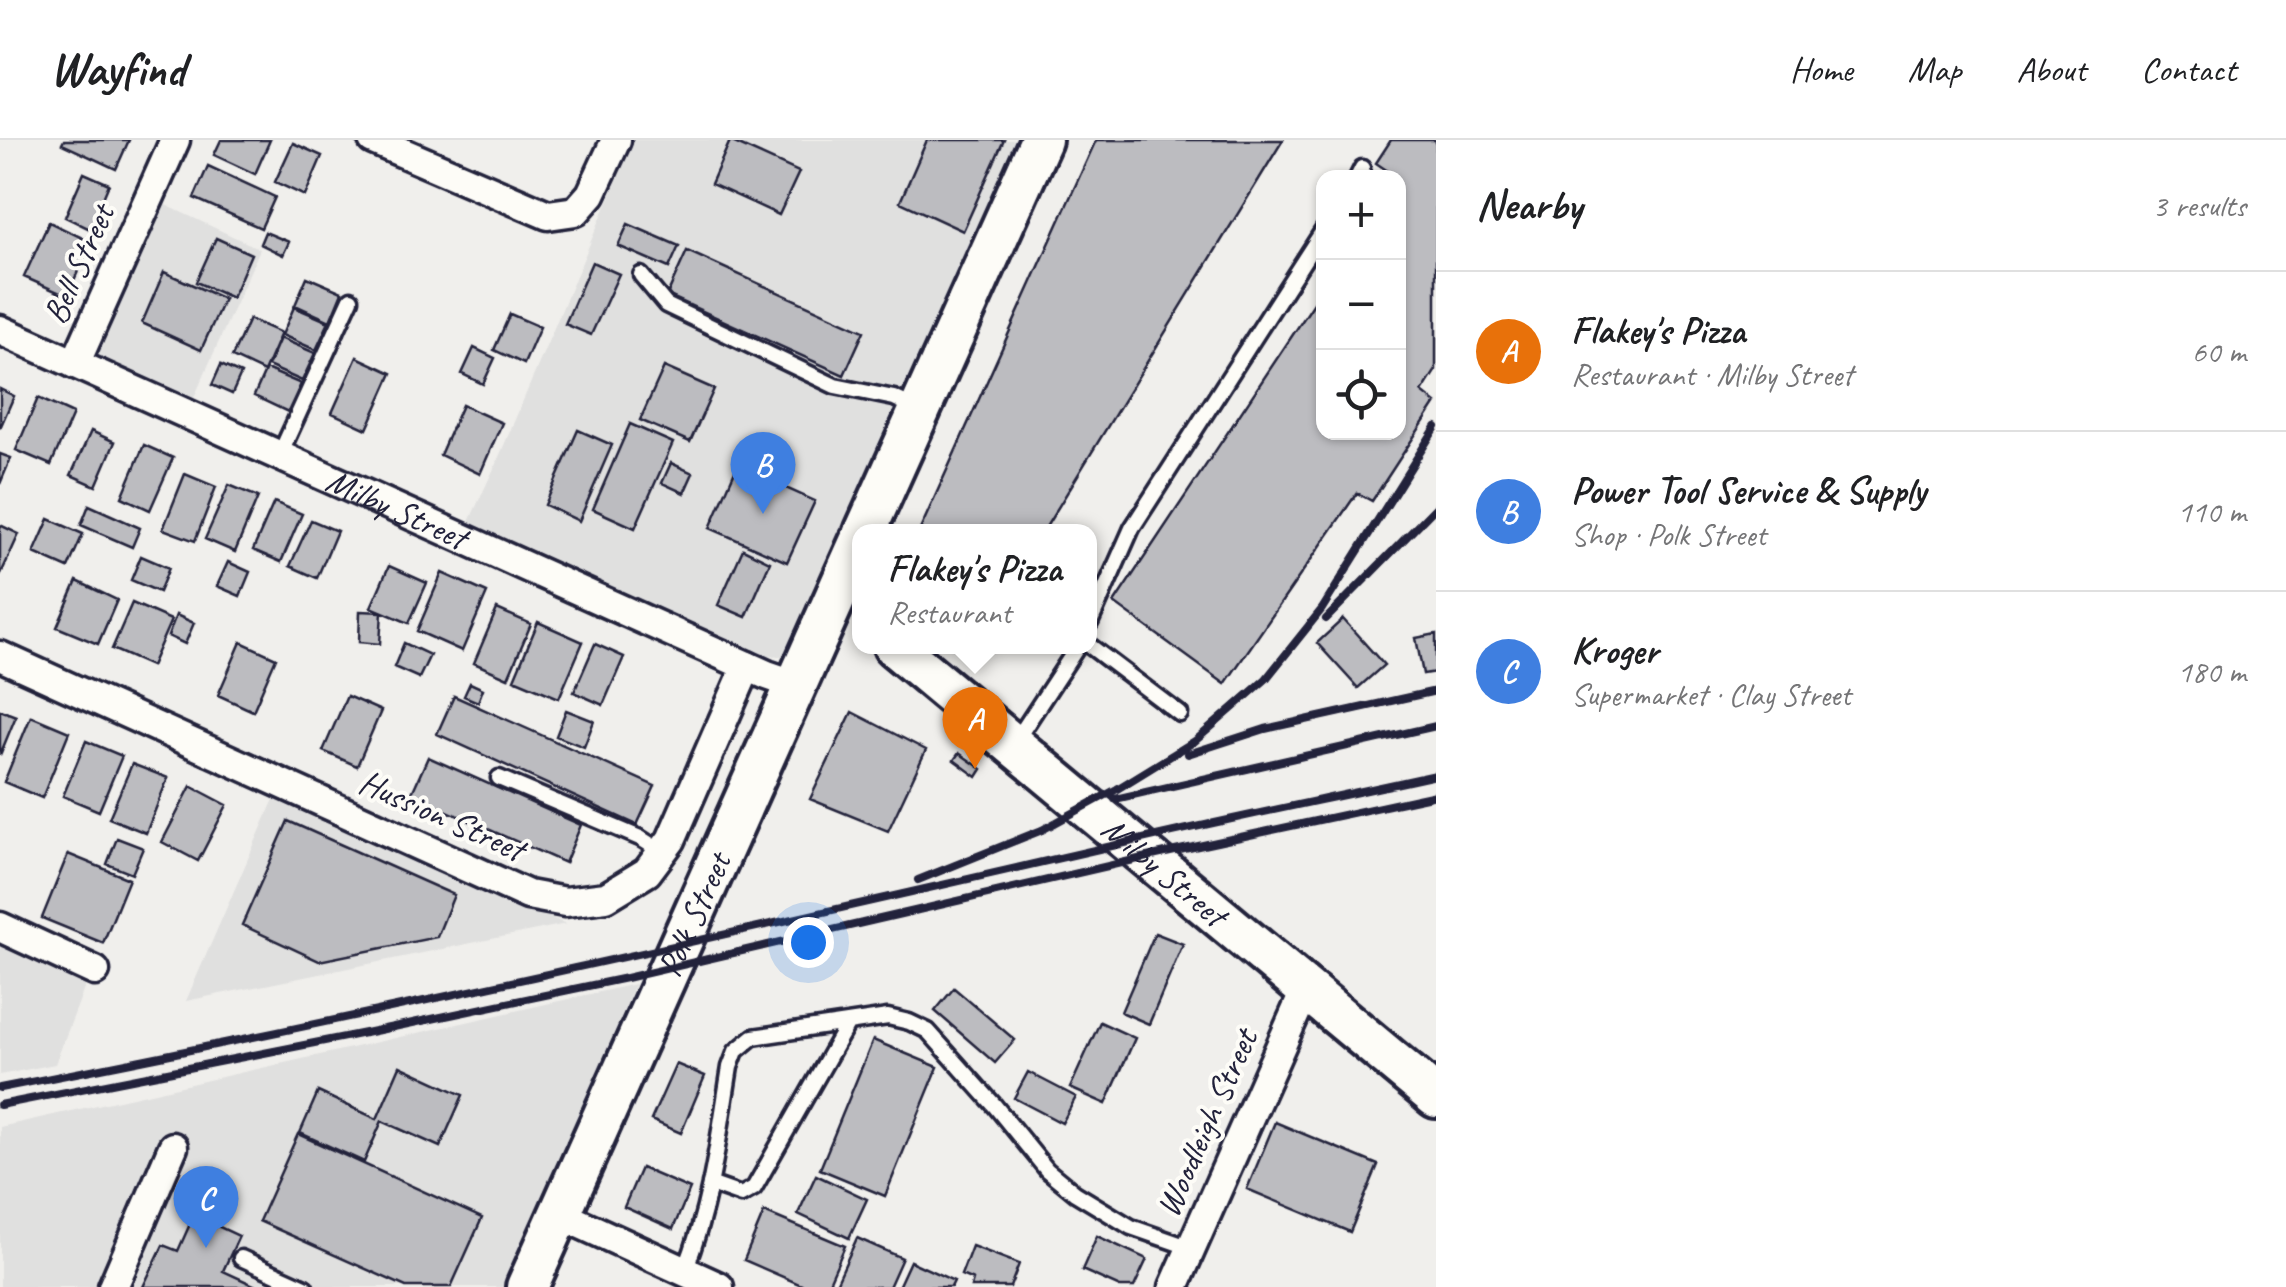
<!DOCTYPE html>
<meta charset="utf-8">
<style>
:root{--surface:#fff;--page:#f2f2f2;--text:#202124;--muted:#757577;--line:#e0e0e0;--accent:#2563eb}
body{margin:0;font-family:Caveat,sans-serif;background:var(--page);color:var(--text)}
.controls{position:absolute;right:30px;top:30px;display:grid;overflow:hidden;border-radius:20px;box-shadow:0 2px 8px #0004}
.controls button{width:90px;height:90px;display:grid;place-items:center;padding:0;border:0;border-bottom:2px solid var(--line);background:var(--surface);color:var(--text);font:50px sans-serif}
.you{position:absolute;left:808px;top:802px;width:35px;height:35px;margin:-25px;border:8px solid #fff;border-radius:50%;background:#1a73e8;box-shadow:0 0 0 15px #1a73e833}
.badge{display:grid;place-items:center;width:65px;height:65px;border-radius:50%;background:var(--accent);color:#fff;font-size:32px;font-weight:700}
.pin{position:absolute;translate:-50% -82px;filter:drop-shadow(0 2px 5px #0008)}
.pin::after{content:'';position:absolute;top:52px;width:35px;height:30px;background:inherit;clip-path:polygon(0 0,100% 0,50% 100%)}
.popup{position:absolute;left:852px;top:384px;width:245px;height:130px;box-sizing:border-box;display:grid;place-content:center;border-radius:20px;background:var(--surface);filter:drop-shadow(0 2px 8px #0005);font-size:32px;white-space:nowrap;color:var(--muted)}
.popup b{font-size:38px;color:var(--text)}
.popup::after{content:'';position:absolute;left:50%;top:100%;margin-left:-20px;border:20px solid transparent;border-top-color:var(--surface)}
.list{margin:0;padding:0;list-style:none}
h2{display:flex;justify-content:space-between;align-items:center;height:130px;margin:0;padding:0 40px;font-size:42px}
h2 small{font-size:32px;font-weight:400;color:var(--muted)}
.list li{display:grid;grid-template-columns:65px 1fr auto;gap:30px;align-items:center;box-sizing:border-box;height:160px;padding:0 40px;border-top:2px solid var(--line)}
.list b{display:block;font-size:38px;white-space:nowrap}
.list p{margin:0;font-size:32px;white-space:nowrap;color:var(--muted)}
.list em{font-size:32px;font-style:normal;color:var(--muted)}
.icon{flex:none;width:55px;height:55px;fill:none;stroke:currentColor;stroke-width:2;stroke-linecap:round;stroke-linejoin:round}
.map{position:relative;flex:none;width:1436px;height:1147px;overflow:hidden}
header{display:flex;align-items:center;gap:60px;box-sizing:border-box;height:140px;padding:0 50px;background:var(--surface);border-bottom:2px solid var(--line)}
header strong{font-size:48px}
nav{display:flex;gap:55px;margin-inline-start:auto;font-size:35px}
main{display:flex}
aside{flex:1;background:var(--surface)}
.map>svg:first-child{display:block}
</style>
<header>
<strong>Wayfind</strong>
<nav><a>Home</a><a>Map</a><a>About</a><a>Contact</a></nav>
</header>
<main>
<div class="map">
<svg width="1436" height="1147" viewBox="0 0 1436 1147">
<rect width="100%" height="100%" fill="#f0efec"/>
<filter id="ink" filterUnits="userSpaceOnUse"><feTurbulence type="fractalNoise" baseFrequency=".01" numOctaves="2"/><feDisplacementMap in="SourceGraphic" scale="20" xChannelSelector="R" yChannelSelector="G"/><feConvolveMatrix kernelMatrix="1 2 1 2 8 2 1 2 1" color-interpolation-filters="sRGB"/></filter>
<g filter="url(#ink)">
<path fill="#e0e0df" d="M634 0H1021L793 512 780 517 758 515 467 386 496 324Z
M155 60 260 109 192 262 109 222 99 215 96 204Z
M274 659 566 784 186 861Z
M0 797 89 836 55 924 0 935Z
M635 844 505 1147H0V987Z"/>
<path fill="#bcbcc0" stroke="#22223b" stroke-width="2.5" d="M64 0H129L116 29 62 4Z
M221 0H270L255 34 214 15Z
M927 0H1004L963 91 900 62Z
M1096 0H1283L1043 392H919Z
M1391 0H1436V230L1422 252 1436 263 1372 361 1357 353 1225 544 1114 463 1324 148V292H1398V38L1376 23Z
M730 1 799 32 779 75 711 44Z
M293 3 322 16 305 56 275 42Z
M208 26 275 57 261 88 194 58Z
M84 33 109 44 90 89 65 77Z
M49 82 91 102 67 156 24 137Z
M628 84 679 106 669 128 618 106Z
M265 92 289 102 283 115 260 104Z
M216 98 251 114 232 158 196 142Z
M687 111 864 191 844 235 667 155Z
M592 122 619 134 591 195 565 184Z
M164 132 224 159 201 210 142 183Z
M307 137 342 152 330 181 295 165Z
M294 167 329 182 316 210 282 195Z
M510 174 540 187 524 224 494 210Z
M249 179 281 193 264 232 232 217Z
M280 198 315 213 302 241 268 226Z
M474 208 495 218 483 244 462 234Z
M357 217 392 233 367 289 332 273Z
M221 225 241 234 232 254 212 245Z
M664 227 714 249 690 302 640 280Z
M266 229 301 244 288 272 254 256Z
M0 249 14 256 0 288Z
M38 258 73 274 51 325 16 310Z
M462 265 502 283 480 334 440 315Z
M630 284 673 303 635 388 593 369Z
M578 290 612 305 579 381 545 365Z
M91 291 115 302 96 346 71 335Z
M144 305 173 318 150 370 122 357Z
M0 314 11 318 0 344Z
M671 323 693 333 684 353 662 343Z
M737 326 815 361 787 422 710 388Z
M185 334 216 347 195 401 163 389Z
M229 345 258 357 235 412 205 399Z
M274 362 302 374 281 422 253 410Z
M89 365 140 388 132 407 81 385Z
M49 379 83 394 68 428 34 413Z
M311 380 337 391 317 438 290 426Z
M0 385 19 394 0 436Z
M743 409 770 422 746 477 718 465Z
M141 416 169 428 159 452 131 440Z
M228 422 250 432 240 456 217 446Z
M389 426 427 443 409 483 371 467Z
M442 433 487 453 462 511 417 491Z
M77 441 117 460 98 504 57 487Z
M132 463 171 480 151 526 112 509Z
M497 469 531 484 508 538 474 523Z
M360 471 382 472 380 504 359 502Z
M176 475 194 483 185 504 168 496Z
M1343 479 1384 525 1358 548 1317 503Z
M538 482 583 502 559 558 514 539Z
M1436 494V532L1423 534 1416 498Z
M241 502 276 518 253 571 218 555Z
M404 503 430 515 419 538 394 527Z
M595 504 624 517 603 565 574 552Z
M470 543 483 549 478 562 464 556Z
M347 556 381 571 357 626 323 611Z
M454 556 655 646 637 685 437 594Z
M0 570 16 576 0 615Z
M566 570 594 581 584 607 556 596Z
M852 572 926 610 888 691 810 659Z
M31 576 69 592 42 658 4 642Z
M86 601 122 616 99 671 63 656Z
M959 613 982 629 977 637 954 620Z
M428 617 581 685 565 723 411 655Z
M132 624 168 638 146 693 109 678Z
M191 646 227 665 198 721 162 702Z
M288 681 454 755 437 797 319 821 242 785Z
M117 698 143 708 132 734 107 724Z
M68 714 129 739 103 803 42 778Z
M1155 793 1183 804 1149 884 1121 872Z
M954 848 1015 900 995 923 935 871Z
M1100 882 1135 898 1106 964 1070 948Z
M873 900 938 927 885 1056 820 1029Z
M676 924 705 936 681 993 651 980Z
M400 926 463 955 440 1007 382 981 364 1022 300 993 318 952 377 979Z
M1028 932 1076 957 1062 983 1014 958Z
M1275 982 1378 1025 1350 1092 1247 1049Z
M298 994 482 1078 451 1147H406L259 1081Z
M641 1028 690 1049 673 1089 624 1067Z
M816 1035 867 1059 849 1098 798 1074Z
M764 1072 845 1106 827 1147H806L744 1120Z
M194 1075 239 1096 223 1131 258 1147H143L163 1105 178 1111Z
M1097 1096 1147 1119 1134 1147H1120L1082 1130Z
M857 1098 902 1118 889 1147H843L836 1144Z
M972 1106 1019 1124 1010 1147H971L973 1140 961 1135Z
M910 1121 954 1141 951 1147H898Z"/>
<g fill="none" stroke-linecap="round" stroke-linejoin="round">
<defs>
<path id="lane" d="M1357 38 1362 28
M641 135 666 165 835 246 894 258 918 269
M279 316 351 159
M1090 483 1132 388 1324 89
M1090 506 1180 574
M1015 602 1078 506
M499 638 640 698 662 712
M710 1044 741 1055 754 1048 848 883
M241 1118 305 1147
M685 1130C711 1065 719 995 730 927L736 911 753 897 888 877 909 882 928 891 995 966 1047 1030 1075 1053 1131 1087 1191 1108"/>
<g id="street">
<path d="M373 0 548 75 576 71 591 54 616 0"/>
<path id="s1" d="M0 190 767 535 796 545"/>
<path d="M75 224 175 0"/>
<path d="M0 516 528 755 565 762 606 757 647 732 671 700 747 526"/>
<path d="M0 787 95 831"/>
<path d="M559 1074 719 1147"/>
<path d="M113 1147 173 1007"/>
<path d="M1174 1147 1306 849"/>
</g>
<g id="secondary">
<path d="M865 392 1041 0"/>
<path id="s2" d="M894 506 1436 957"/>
<path id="s3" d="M527 1147 860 402"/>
</g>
</defs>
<use href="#lane" stroke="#22223b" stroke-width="21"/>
<use href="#street" stroke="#22223b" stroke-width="35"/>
<use href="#secondary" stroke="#22223b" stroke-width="48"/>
<use href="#lane" stroke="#fdfcf7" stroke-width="14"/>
<use href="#street" stroke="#fdfcf7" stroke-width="28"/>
<use href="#secondary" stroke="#fdfcf7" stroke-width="40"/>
<path stroke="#22223b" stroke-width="8" d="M1326 479 1436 367
M1188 614 1265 589 1436 551
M1115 659 1436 586
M918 740 1042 690 1117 649 1195 601 1266 539 1322 469 1436 287
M0 948C377 875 751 789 1125 703 1228 679 1332 658 1436 635
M0 965 370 892 626 838 1147 717 1436 655"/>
</g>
</g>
<g text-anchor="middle" stroke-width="8" stroke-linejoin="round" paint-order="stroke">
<g font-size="35" fill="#22223b" stroke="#fdfcf7">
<text transform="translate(78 124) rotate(-66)" y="12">Bell Street</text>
<text dy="12" stroke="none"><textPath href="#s1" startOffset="435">Milby Street</textPath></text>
<text transform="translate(442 675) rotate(24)" y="12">Hussion Street</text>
<text dy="12" stroke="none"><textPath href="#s2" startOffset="352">Milby Street</textPath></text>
<text dy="12" stroke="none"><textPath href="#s3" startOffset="408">Polk Street</textPath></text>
<text transform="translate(1206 983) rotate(-66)" y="12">Woodleigh Street</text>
</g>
</g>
</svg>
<div class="controls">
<button>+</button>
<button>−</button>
<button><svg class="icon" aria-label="locate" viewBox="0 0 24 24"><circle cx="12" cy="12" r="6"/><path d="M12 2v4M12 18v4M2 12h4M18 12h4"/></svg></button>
</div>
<div class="you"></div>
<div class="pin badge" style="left:975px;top:629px;background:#e8710a">A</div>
<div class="popup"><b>Flakey's Pizza</b>Restaurant</div>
<div class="pin badge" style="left:763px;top:374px;background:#3f7fe0">B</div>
<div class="pin badge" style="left:206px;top:1108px;background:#3f7fe0">C</div>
</div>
<aside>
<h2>Nearby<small>3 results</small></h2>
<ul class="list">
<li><span class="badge" style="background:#e8710a">A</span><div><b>Flakey's Pizza</b><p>Restaurant · Milby Street</p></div><em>60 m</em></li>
<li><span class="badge" style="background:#3f7fe0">B</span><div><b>Power Tool Service &amp; Supply</b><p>Shop · Polk Street</p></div><em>110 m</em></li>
<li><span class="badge" style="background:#3f7fe0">C</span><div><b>Kroger</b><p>Supermarket · Clay Street</p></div><em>180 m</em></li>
</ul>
</aside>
</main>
